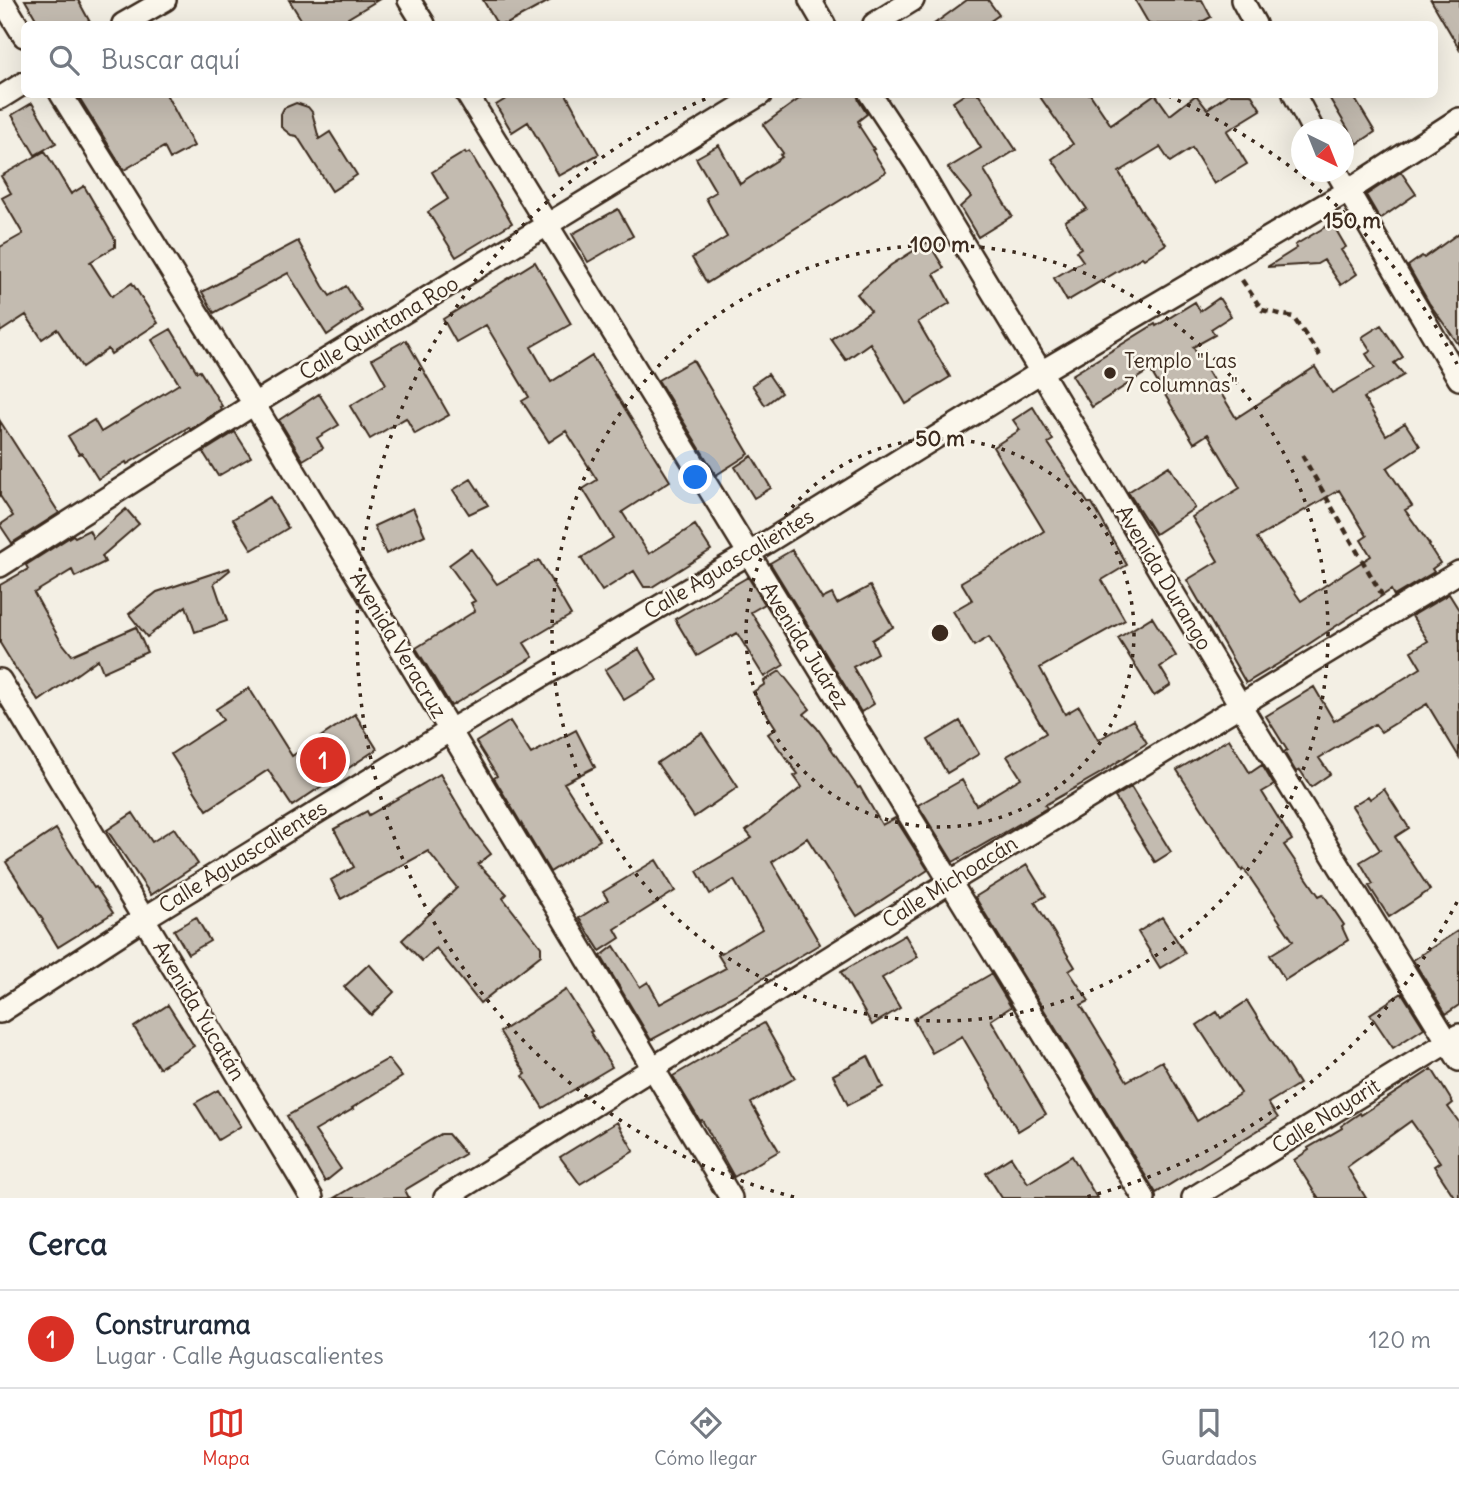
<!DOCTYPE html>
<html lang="es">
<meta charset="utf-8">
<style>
:root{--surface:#fff;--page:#f6f6f7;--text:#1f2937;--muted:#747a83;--line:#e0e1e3;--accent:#d93025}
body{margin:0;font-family:Delius,sans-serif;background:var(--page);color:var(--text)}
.compass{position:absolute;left:1291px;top:119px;width:63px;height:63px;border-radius:50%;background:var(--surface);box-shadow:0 7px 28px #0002;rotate:137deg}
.you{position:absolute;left:696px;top:478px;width:24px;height:24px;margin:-18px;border:5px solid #fff;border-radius:50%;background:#1a73e8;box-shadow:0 0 0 10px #1a73e833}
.badge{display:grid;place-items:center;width:46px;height:46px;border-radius:50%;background:var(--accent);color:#fff;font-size:23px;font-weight:700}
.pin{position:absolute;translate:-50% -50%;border:4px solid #fff;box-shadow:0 2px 7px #0006}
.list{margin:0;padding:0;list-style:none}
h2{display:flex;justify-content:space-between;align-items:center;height:91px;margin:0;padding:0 28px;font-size:30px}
h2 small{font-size:23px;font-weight:400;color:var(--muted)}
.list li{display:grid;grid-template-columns:46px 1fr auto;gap:21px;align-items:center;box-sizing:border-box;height:98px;padding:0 28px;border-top:2px solid var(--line)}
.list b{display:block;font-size:26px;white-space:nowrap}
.list p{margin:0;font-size:23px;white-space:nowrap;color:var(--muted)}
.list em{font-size:23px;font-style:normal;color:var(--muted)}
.icon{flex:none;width:38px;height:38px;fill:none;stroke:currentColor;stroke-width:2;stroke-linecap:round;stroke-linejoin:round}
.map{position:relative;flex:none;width:1459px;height:1198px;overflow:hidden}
.search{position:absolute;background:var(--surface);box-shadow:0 7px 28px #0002;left:21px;right:21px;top:21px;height:77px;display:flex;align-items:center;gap:18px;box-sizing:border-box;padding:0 24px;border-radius:10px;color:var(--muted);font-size:26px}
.sheet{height:189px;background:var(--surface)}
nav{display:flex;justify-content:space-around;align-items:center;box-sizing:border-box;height:98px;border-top:2px solid var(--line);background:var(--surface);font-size:19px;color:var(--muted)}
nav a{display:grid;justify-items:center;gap:4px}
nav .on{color:var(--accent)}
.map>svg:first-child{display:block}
</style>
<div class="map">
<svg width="1459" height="1198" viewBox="0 0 1459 1198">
<rect width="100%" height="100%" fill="#f3efe4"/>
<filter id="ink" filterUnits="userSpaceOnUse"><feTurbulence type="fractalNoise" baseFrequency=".0143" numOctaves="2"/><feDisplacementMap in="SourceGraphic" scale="14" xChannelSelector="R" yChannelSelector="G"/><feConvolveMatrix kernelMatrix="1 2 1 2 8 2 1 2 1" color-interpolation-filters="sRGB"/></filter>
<g filter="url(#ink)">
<path fill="#c3bbb0" stroke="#3b2a1e" stroke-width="2" fill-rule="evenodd" d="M25 0H78L91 24H39Z
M289 0H378L338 24H304Z
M483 0H551L507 24H497Z
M967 0H988L999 15 986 24H934Z
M1135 0H1202L1211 17 1198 24H1149Z
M1431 0H1459V48Z
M77 94H166L194 146 170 159 164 147 124 170Z
M514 94H566L599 154 559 176 528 122 512 132 496 105Z
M806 94H857L859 101 867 114 858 121 860 125 859 126 874 149 872 150 886 172 707 283 692 258 727 237 706 198 716 192 696 158 719 145 740 184 782 157 780 155 783 153 763 125Z
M965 94H979L1016 150 984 170 1012 216 978 237 960 207 971 197 948 168 981 148 953 102Z
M1038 94H1090L1111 125 1155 94 1170 115 1196 95 1207 109 1229 94H1251L1261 110 1227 131 1247 164 1214 184 1192 148 1170 162 1160 147 1119 172 1143 213 1166 244 1144 259 1142 257 1067 301 1054 278 1083 261 1076 251 1081 248 1065 221 1087 209 1052 159 1073 144Z
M1327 94H1352L1375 132 1357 144Z
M32 103 56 143 35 155 12 115Z
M296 103 308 107 312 112 319 139 330 132 357 175 332 191 297 136 291 135 281 127V114L284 108Z
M45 151 71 194 84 186 115 239V247L90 262 112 296 132 283 158 323 111 354 108 349 82 367 57 329 42 339 26 315 0 332V247L23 234 2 198 11 193 1 176Z
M465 152 466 154 470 152 512 223 456 257 428 212 448 199 432 172Z
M1401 172 1416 194 1380 219 1366 195Z
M618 209 633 236 588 262 572 234Z
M1332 223 1346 247 1341 250 1357 274 1341 285 1324 260 1317 264 1267 267 1297 248 1295 245Z
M1459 233V345L1429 303 1408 266 1422 256 1424 258Z
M298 241 323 286 330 296 346 286 362 311 327 335 288 273 214 313 202 292Z
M928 242 944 268 934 274 950 303 918 322 950 377 906 404 870 343 846 360 831 339 871 311 857 294 891 265Z
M535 262 571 324 531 347 551 382 592 356 670 481 622 512 649 554 695 525 711 550 652 587H644L634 571 602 591 581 558 613 538 583 489 597 480 566 431 549 442 522 401 529 397 486 325 456 342 443 319Z
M1219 298 1231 316 1211 329 1215 335 1193 347 1236 418 1315 367 1332 393 1375 368 1366 354 1371 351 1362 337 1381 325 1403 357 1394 363 1404 375 1364 398 1386 435 1405 423 1420 446 1387 468 1412 506 1405 510 1430 545 1429 546 1440 563 1432 569 1434 572 1394 596 1391 590 1283 661 1246 683 1187 580 1218 561 1192 517 1240 488 1208 434 1194 443 1150 370 1092 407 1072 375 1155 324 1156 326 1195 302 1200 311ZM1339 490 1367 536 1361 540 1371 556 1301 601 1257 538Z
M171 329 197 372 200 371 222 406 220 407 221 409 190 429 189 427 127 464 126 462 98 479 82 453 79 454 68 436 94 420 101 432 179 384 152 340Z
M406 340 449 415 415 434 406 418 370 439 350 406 386 384 372 359Z
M693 360 749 454 716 475 658 380Z
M768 374 781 393 765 405 752 385Z
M319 394 339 425 317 438 323 448 303 460 279 420Z
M1033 407 1053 440 1048 443 1088 503H1092L1127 565 1102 580 1125 620 1040 668 1065 714 1079 706 1098 740 1133 720 1147 743 1099 774 1045 805 1047 808 953 862 918 805 962 780 976 805 1021 778 1007 756 1046 733 989 637 974 646 953 611 972 600 961 582 1006 556 1044 531 993 447 1020 430 1013 420Z
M0 421 59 513 12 543 0 525 13 516 0 496Z
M235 432 251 457 218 476 203 452Z
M752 456 771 488 754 498 735 467Z
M1169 466 1195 508 1155 534 1128 492Z
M471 479 488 505 469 514 453 490Z
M270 497 288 528 252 550 233 519Z
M413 508 425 535 386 554 374 526Z
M126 509 139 524 102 556 105 562 75 577 72 570 34 593 60 640 72 655 136 627 147 652 103 672 98 659 39 701 14 666 0 643V585L28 569 26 565 73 535 75 537 89 530 93 538Z
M471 549 497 584 539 560 571 615 524 643 533 657 451 706 416 648 475 611 471 603 475 601 449 565Z
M792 550 822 599 832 594 837 604 870 586 893 627 872 640 878 653 853 667 874 704 861 712 770 563Z
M229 568 230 570 214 583 227 621 195 632 186 606 147 637 129 614 157 592Z
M748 577 765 604 751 612 784 665 764 677 737 633 697 656 675 619Z
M1449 594 1459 610V757L1427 704 1381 732 1375 724 1319 758 1330 774 1311 787 1300 770 1296 772 1284 752 1287 750 1266 716 1314 687 1334 721 1421 668 1411 651 1428 641 1412 616Z
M1152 617 1176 656 1160 667 1171 685 1154 696 1118 638Z
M639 649 657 680 624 700 605 670Z
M780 671 810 709 804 714 817 728 858 788 860 787 882 825 895 818 928 870 857 916 807 838 772 862 820 944 740 992 651 1040 601 956 614 946 640 987 648 982 660 1004 726 968 718 955 762 929 734 880 710 894 697 871 752 838 746 831 802 787 794 776 798 774 768 734 776 728 753 692 765 684 764 681Z
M249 688 292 756 355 714 377 749 292 806 268 770 207 810 171 754 223 720 216 709Z
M510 721 531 754 576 730 595 767 564 783 600 840 550 872 494 778 497 776 476 742Z
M960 721 979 754 947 773 928 740Z
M702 733 738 787 694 817 657 763Z
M1229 739 1250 773 1262 765 1274 785 1262 792 1292 840 1284 845 1319 896 1323 894 1344 925 1342 927 1348 940 1285 980 1270 955 1293 941 1244 869 1242 871 1177 770Z
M440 774 472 829 491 854 478 864 507 894 503 898 541 947V955L480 1003 436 948 422 961 402 940 457 888 428 851 341 899 331 880 354 867 334 829 367 811 369 815Z
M1131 787 1171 852 1155 862 1115 797Z
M1384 789 1409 828 1395 837 1430 890 1389 917 1369 886 1373 884 1360 862 1380 850 1352 806 1368 796 1370 799Z
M133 813 152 842 174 828 198 864 151 895 107 830Z
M56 829 94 888 96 887 113 913 58 947 42 921 43 920 6 862Z
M656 860 675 891 615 929 620 938 600 951 579 918 608 900 603 892Z
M1027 865 1046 896 1035 902 1075 967 1069 971 1089 1001 1081 1005 1127 1081 1162 1061 1197 1121 1241 1093 1197 1025 1217 1012 1221 1018 1247 1001 1299 1084 1268 1103 1278 1118 1156 1193 975 897Z
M196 917 210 941 188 954 174 930Z
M1162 917 1185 953 1160 968 1138 932Z
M1459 930V1005L1446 1014 1413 960Z
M905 935 918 957 882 978 900 1008 872 1025 841 972Z
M369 964 394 992 371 1015 344 987Z
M991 974 1011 1007 991 1020 1046 1114 1018 1131 962 1036 932 1053 913 1019Z
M566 990 592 1031 590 1032 612 1067 543 1108 523 1076 526 1074 500 1032Z
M1402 993 1424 1028 1393 1048 1370 1014Z
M168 1005 194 1046 159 1068 134 1027Z
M764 1023 795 1078 751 1103 779 1151 734 1177 702 1120 700 1121 673 1076Z
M868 1056 883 1087 848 1105 833 1075Z
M388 1059 402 1077 352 1108 353 1109 315 1131 341 1169 325 1182 287 1116Z
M1432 1069 1453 1103 1448 1107 1459 1122V1198H1455L1434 1166 1440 1162 1411 1121 1347 1167 1366 1198H1318L1294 1160 1309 1150 1308 1148 1342 1128 1341 1126 1360 1113 1361 1115Z
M218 1090 241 1126 218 1140 195 1103Z
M617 1122 634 1151 580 1184 560 1157Z
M441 1134H448L465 1154 405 1190 409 1198H334Z
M1072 1156 1097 1198H1002L986 1173 1011 1157 1028 1183Z"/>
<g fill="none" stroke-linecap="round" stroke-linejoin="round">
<defs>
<path id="minor" d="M2 0 24 36
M409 0 424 24
M810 0 824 24
M1242 0 1255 24
M123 24 165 0
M874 24 913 0
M61 94 254 404 731 1198
M467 94 1144 1198
M870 94 915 162 947 217 1041 372 1240 705 1459 1060
M1294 94 1313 130
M0 98 24 83
M1337 172 1459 379
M0 566 254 404 761 94
M0 680 312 1198
M0 1012 143 919 449 731 748 554 1041 372 1348 191 1459 119
M445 1198 950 882 1459 572
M1193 1198 1459 1035"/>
</defs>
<use href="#minor" stroke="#3b2a1e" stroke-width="26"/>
<path stroke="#3b2a1e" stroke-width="4.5" stroke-dasharray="7 5" stroke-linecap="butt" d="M1242 280 1262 310 1293 317 1320 356
M1302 455 1382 595"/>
<use href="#minor" stroke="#fbf7ec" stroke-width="21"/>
</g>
</g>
<g fill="none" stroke="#3b2a1e" stroke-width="3.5" stroke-dasharray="3.5 7">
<circle cx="940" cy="633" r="194"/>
<circle cx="940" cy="633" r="388"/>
<path d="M1457 902A583 583 0 0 1 1086 1197M794 1197A583 583 0 0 1 712 96M1168 96A583 583 0 0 1 1457 364"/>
</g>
<circle fill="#3b2a1e" stroke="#fbf7ec" stroke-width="2.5" cx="1110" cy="373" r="7"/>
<g text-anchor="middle" stroke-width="5" stroke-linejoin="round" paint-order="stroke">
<g font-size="21" fill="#3b2a1e" stroke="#fbf7ec">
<text transform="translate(379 328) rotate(-31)" y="7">Calle Quintana Roo</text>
<text transform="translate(729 564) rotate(-31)" y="7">Calle Aguascalientes</text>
<text transform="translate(1164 578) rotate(59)" y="7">Avenida Durango</text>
<text transform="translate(398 645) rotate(59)" y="7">Avenida Veracruz</text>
<text transform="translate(805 646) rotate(58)" y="7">Avenida Juárez</text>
<text transform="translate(243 857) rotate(-32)" y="7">Calle Aguascalientes</text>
<text transform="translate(950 882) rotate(-32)" y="7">Calle Michoacán</text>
<text transform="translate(199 1011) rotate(59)" y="7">Avenida Yucatán</text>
<text transform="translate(1326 1116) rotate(-32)" y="7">Calle Nayarit</text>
</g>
<g font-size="21" fill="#3b2a1e" stroke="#fbf7ec" text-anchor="start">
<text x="1124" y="368">Templo "Las<tspan x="1124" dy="24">7 columnas"</tspan></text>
</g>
</g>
<circle cx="940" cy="633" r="10" fill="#3b2a1e" stroke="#fbf7ec" stroke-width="3.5"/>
<g font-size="21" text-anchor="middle" font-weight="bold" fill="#3b2a1e" stroke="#fbf7ec" stroke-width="5" stroke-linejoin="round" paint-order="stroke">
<text x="1352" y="228">150 m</text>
<text x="940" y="252">100 m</text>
<text x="940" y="446">50 m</text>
</g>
</svg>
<svg class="compass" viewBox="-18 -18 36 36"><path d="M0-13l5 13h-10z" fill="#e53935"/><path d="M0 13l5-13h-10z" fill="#747a83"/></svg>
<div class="you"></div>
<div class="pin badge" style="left:323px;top:760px">1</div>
<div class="search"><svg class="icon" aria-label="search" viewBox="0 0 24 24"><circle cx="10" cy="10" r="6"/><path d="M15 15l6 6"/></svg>Buscar aquí</div>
</div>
<section class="sheet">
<h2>Cerca<small></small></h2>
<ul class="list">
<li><span class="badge">1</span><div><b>Construrama</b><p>Lugar · Calle Aguascalientes</p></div><em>120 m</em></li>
</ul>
</section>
<nav>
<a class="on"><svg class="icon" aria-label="map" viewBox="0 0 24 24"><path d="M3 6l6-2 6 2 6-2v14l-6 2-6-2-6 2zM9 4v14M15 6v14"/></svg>Mapa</a>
<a><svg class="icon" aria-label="directions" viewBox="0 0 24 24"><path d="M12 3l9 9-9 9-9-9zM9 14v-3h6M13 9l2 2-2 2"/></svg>Cómo llegar</a>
<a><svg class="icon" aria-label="saved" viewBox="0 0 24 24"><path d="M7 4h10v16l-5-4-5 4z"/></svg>Guardados</a>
</nav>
